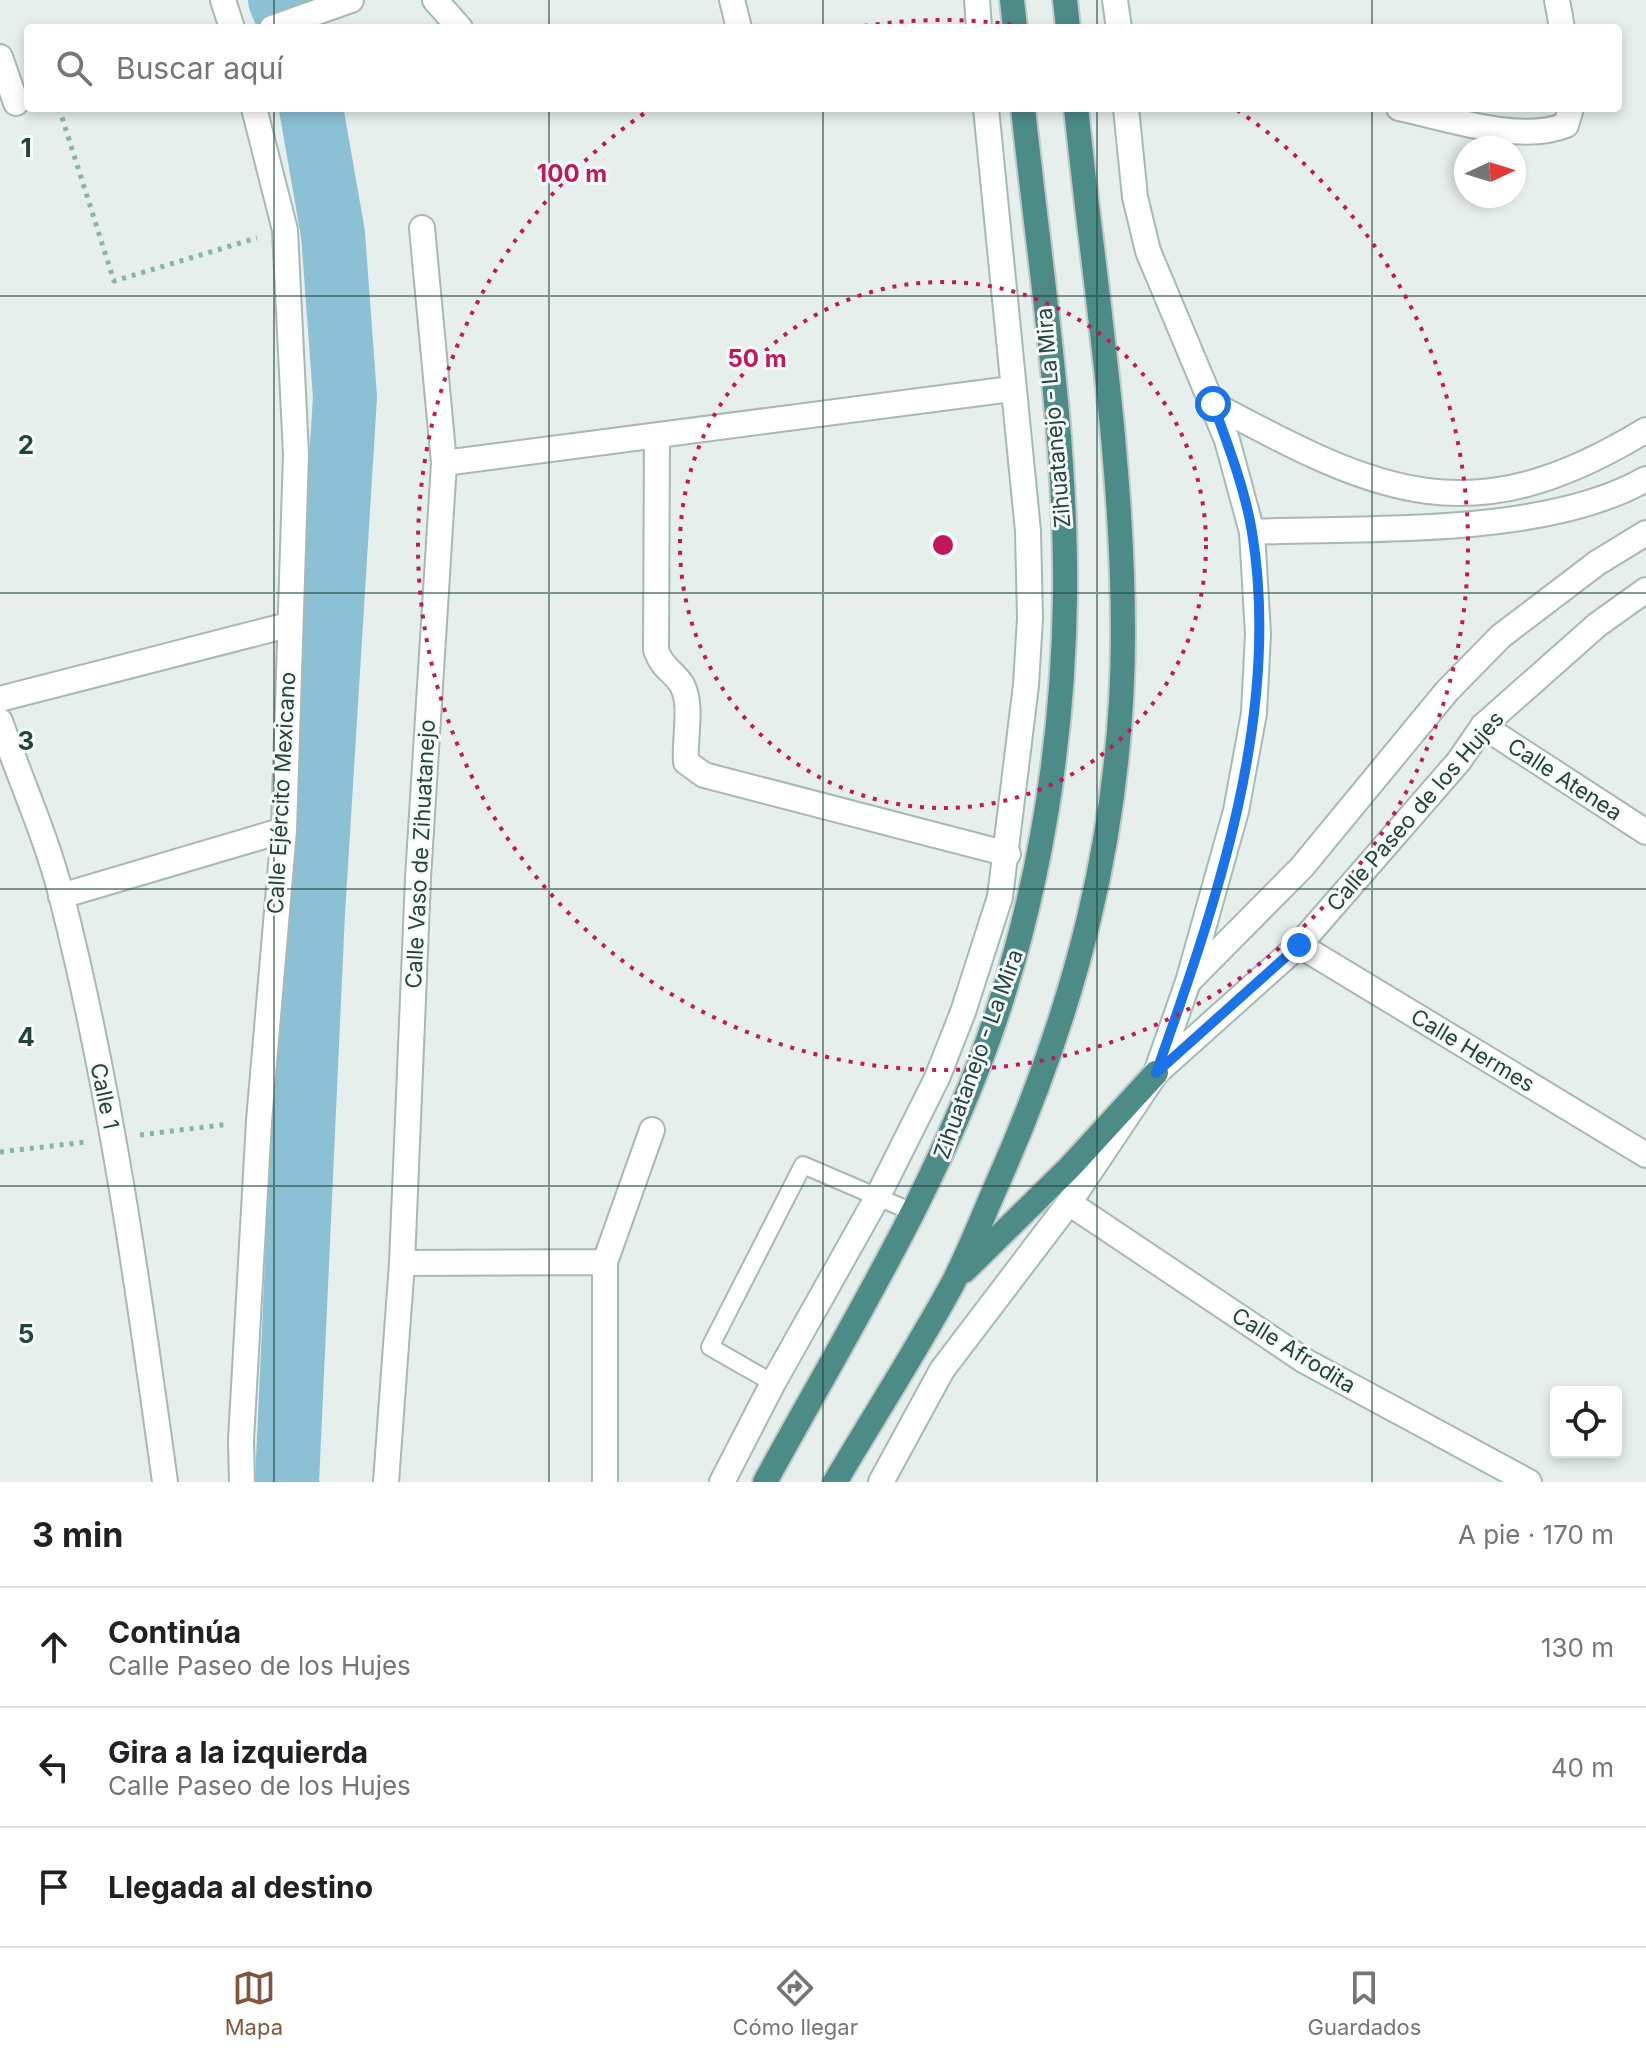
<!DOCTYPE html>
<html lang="es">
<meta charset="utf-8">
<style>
:root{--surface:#fff;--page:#f2f2f2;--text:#202124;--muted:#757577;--line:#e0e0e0;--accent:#81563d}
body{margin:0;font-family:Inter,sans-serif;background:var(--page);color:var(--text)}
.controls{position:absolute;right:24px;bottom:24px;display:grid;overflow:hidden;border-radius:8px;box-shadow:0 4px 12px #0003}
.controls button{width:72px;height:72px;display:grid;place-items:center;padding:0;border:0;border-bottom:2px solid var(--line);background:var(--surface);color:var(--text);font:40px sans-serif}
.compass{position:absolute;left:1454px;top:136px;width:72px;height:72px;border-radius:50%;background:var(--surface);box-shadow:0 4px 12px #0003;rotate:86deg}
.stop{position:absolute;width:24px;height:24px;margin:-18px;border:6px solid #1a73e8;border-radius:50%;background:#fff}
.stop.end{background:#1a73e8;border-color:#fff;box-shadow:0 2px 8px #0008}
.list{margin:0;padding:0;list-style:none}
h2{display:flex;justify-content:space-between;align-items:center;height:104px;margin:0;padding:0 32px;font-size:34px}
h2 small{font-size:26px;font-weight:400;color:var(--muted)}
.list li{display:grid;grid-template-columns:52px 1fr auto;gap:24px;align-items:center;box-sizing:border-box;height:120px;padding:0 32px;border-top:2px solid var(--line)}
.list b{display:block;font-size:30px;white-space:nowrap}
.list p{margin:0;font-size:26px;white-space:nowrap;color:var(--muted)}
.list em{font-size:26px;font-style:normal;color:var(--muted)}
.icon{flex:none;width:44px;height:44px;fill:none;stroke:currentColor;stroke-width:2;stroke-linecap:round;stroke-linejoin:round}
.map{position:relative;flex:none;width:1646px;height:1482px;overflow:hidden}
.search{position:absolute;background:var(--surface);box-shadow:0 4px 12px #0003;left:24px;right:24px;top:24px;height:88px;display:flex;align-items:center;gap:20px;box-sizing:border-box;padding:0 28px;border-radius:8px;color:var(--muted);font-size:30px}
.sheet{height:464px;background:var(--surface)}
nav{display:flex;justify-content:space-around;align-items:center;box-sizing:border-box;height:112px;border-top:2px solid var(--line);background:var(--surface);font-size:22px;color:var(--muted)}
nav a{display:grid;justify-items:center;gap:4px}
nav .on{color:var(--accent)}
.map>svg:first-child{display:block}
</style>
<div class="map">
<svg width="1646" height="1482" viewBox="0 0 1646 1482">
<rect width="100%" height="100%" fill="#e6efec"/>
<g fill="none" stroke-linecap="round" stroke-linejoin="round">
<path stroke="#8cc0d5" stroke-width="64" d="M280 0 292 28
M287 1482 313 913 345 397 333 234 311 108"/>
<defs>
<path id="service" d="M773 1383 710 1347 803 1165 915 1213"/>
<path id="minor" d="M223 0 232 28
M732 0 739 28
M1557 0 1562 28
M1399 108C1447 118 1520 144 1566 125L1571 108
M657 436 656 650C663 670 674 671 682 685 693 705 684 739 686 762L704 775 1008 854
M444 463 1011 389
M0 699 288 625
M1483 726 1646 832
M61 896 284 830
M1299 945 1646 1155
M1069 1203 1305 1361 1529 1482
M402 1263 605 1262
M242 1482 241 1440 259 1121 284 830 296 454 285 230 254 108
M386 1482 402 1263 418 878 444 463 422 228
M605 1482V1262L652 1130"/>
<path id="tertiary" d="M272 28 351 0
M0 57 16 103
M1213 404C1380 494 1471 537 1646 430
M1252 532C1369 527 1544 537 1646 479
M0 721C20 779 47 838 62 898 111 1091 138 1285 165 1482
M1188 982 1302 867 1447 691 1501 636 1597 563 1646 533
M1156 1073 1299 945 1459 761 1483 726 1597 625 1646 590"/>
<path id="secondary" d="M435 0 460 28
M977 0 979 28
M1115 0 1119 28
M722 1482 773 1383 878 1196 937 1078 963 1012 1000 897 1026 685 1030 618 1028 531 986 108
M881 1482 942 1370 1069 1203 1156 1073 1188 982 1236 811 1254 713 1258 634 1252 532 1227 440 1148 251 1135 197 1126 108"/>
<path id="trunk" d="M1012 0 1015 28
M1065 0 1068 28
M964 1271 1069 1168 1156 1073
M765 1482C848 1330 941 1182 996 1017 1041 881 1063 740 1065 598 1067 434 1040 270 1023 108
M835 1482C874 1416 916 1351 953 1283 968 1254 981 1221 994 1191 1075 1011 1123 831 1123 633 1123 457 1094 282 1076 108"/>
</defs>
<use href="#service" stroke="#a8b8b4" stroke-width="20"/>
<use href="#minor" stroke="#a8b8b4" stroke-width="28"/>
<use href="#tertiary" stroke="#a8b8b4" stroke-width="28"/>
<use href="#secondary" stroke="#a3bbb6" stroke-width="28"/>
<use href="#trunk" stroke="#c1cac9" stroke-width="28"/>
<path stroke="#85b4ac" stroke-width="5" stroke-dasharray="4 6" stroke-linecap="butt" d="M59 108 114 281 257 238
M140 1135 229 1124
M0 1152 86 1142"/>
<use href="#service" stroke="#fff" stroke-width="16"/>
<use href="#minor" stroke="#fff" stroke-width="24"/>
<use href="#tertiary" stroke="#fff" stroke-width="24"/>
<use href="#secondary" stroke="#fff" stroke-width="24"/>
<use href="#trunk" stroke="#4c8b86" stroke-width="24"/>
</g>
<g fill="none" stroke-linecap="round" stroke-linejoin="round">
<path stroke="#1a73e8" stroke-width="10" d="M1213 404C1228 445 1245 489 1252 532 1282 714 1216 904 1156 1073L1299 945"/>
</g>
<path fill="none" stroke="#23433e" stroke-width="2" stroke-opacity="0.55" d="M274 0V28M549 0V28M823 0V28M1097 0V28M1372 0V28M274 108V1482M549 108V1482M823 108V1482M1097 108V1482M1372 108V1482M0 296H1646M0 593H1646M0 889H1646M0 1186H1646"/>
<g fill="none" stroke="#c2185b" stroke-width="4" stroke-dasharray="4 8">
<circle cx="943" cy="545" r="263"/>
<path d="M852 28A525 525 0 0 1 1034 28M1237 110A525 525 0 1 1 649 110"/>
</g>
<g text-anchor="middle" stroke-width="6" stroke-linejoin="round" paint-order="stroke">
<g font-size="22" fill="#23433e" stroke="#f7fbf9">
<text transform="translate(1053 418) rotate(-95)" y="8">Zihuatanejo - La Mira</text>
<text transform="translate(1565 779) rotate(33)" y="8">Calle Atenea</text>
<text transform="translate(281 793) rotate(-87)" y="8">Calle Ejército Mexicano</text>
<text transform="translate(1415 811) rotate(-49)" y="8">Calle Paseo de los Hujes</text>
<text transform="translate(420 854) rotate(-87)" y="8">Calle Vaso de Zihuatanejo</text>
<text transform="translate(1473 1050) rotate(31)" y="8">Calle Hermes</text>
<text transform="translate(978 1054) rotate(-70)" y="8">Zihuatanejo - La Mira</text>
<text transform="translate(105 1096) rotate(78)" y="8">Calle 1</text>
<text transform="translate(1294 1350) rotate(32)" y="8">Calle Afrodita</text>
</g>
</g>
<g font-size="26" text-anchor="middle" font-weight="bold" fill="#23433e" stroke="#f7fbf9" stroke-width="6" stroke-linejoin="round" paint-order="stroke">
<text x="26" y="157">1</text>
<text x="26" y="454">2</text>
<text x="26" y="750">3</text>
<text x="26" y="1046">4</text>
<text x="26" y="1343">5</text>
</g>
<circle cx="943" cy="545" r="12" fill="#c2185b" stroke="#f7fbf9" stroke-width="4"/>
<g font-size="24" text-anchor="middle" font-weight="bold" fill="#c2185b" stroke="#f7fbf9" stroke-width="6" stroke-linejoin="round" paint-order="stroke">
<text x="572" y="182">100 m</text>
<text x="757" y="367">50 m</text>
</g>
</svg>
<div class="controls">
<button><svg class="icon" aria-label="locate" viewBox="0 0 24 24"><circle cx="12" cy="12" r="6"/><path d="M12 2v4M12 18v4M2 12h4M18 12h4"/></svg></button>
</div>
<svg class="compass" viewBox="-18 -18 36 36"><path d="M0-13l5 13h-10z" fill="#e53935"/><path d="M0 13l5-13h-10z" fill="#757577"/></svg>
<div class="stop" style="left:1213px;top:404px"></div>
<div class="stop end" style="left:1299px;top:945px"></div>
<div class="search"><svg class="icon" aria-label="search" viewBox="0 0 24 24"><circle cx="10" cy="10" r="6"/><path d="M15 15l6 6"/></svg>Buscar aquí</div>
</div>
<section class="sheet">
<h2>3 min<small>A pie · 170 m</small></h2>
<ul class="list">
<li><svg class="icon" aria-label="ahead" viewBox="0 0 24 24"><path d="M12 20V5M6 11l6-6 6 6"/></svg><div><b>Continúa</b><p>Calle Paseo de los Hujes</p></div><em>130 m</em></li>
<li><svg class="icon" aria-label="left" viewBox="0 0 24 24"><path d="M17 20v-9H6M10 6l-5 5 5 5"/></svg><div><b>Gira a la izquierda</b><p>Calle Paseo de los Hujes</p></div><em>40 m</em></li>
<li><svg class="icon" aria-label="arrive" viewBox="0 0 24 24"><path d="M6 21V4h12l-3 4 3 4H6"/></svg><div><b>Llegada al destino</b></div></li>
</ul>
</section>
<nav>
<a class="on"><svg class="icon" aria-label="map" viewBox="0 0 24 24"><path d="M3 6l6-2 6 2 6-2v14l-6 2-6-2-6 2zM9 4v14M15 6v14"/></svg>Mapa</a>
<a><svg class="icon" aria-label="directions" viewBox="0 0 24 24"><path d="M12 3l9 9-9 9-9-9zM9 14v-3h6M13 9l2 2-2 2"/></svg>Cómo llegar</a>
<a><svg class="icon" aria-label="saved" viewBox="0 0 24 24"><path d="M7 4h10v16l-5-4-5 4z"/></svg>Guardados</a>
</nav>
